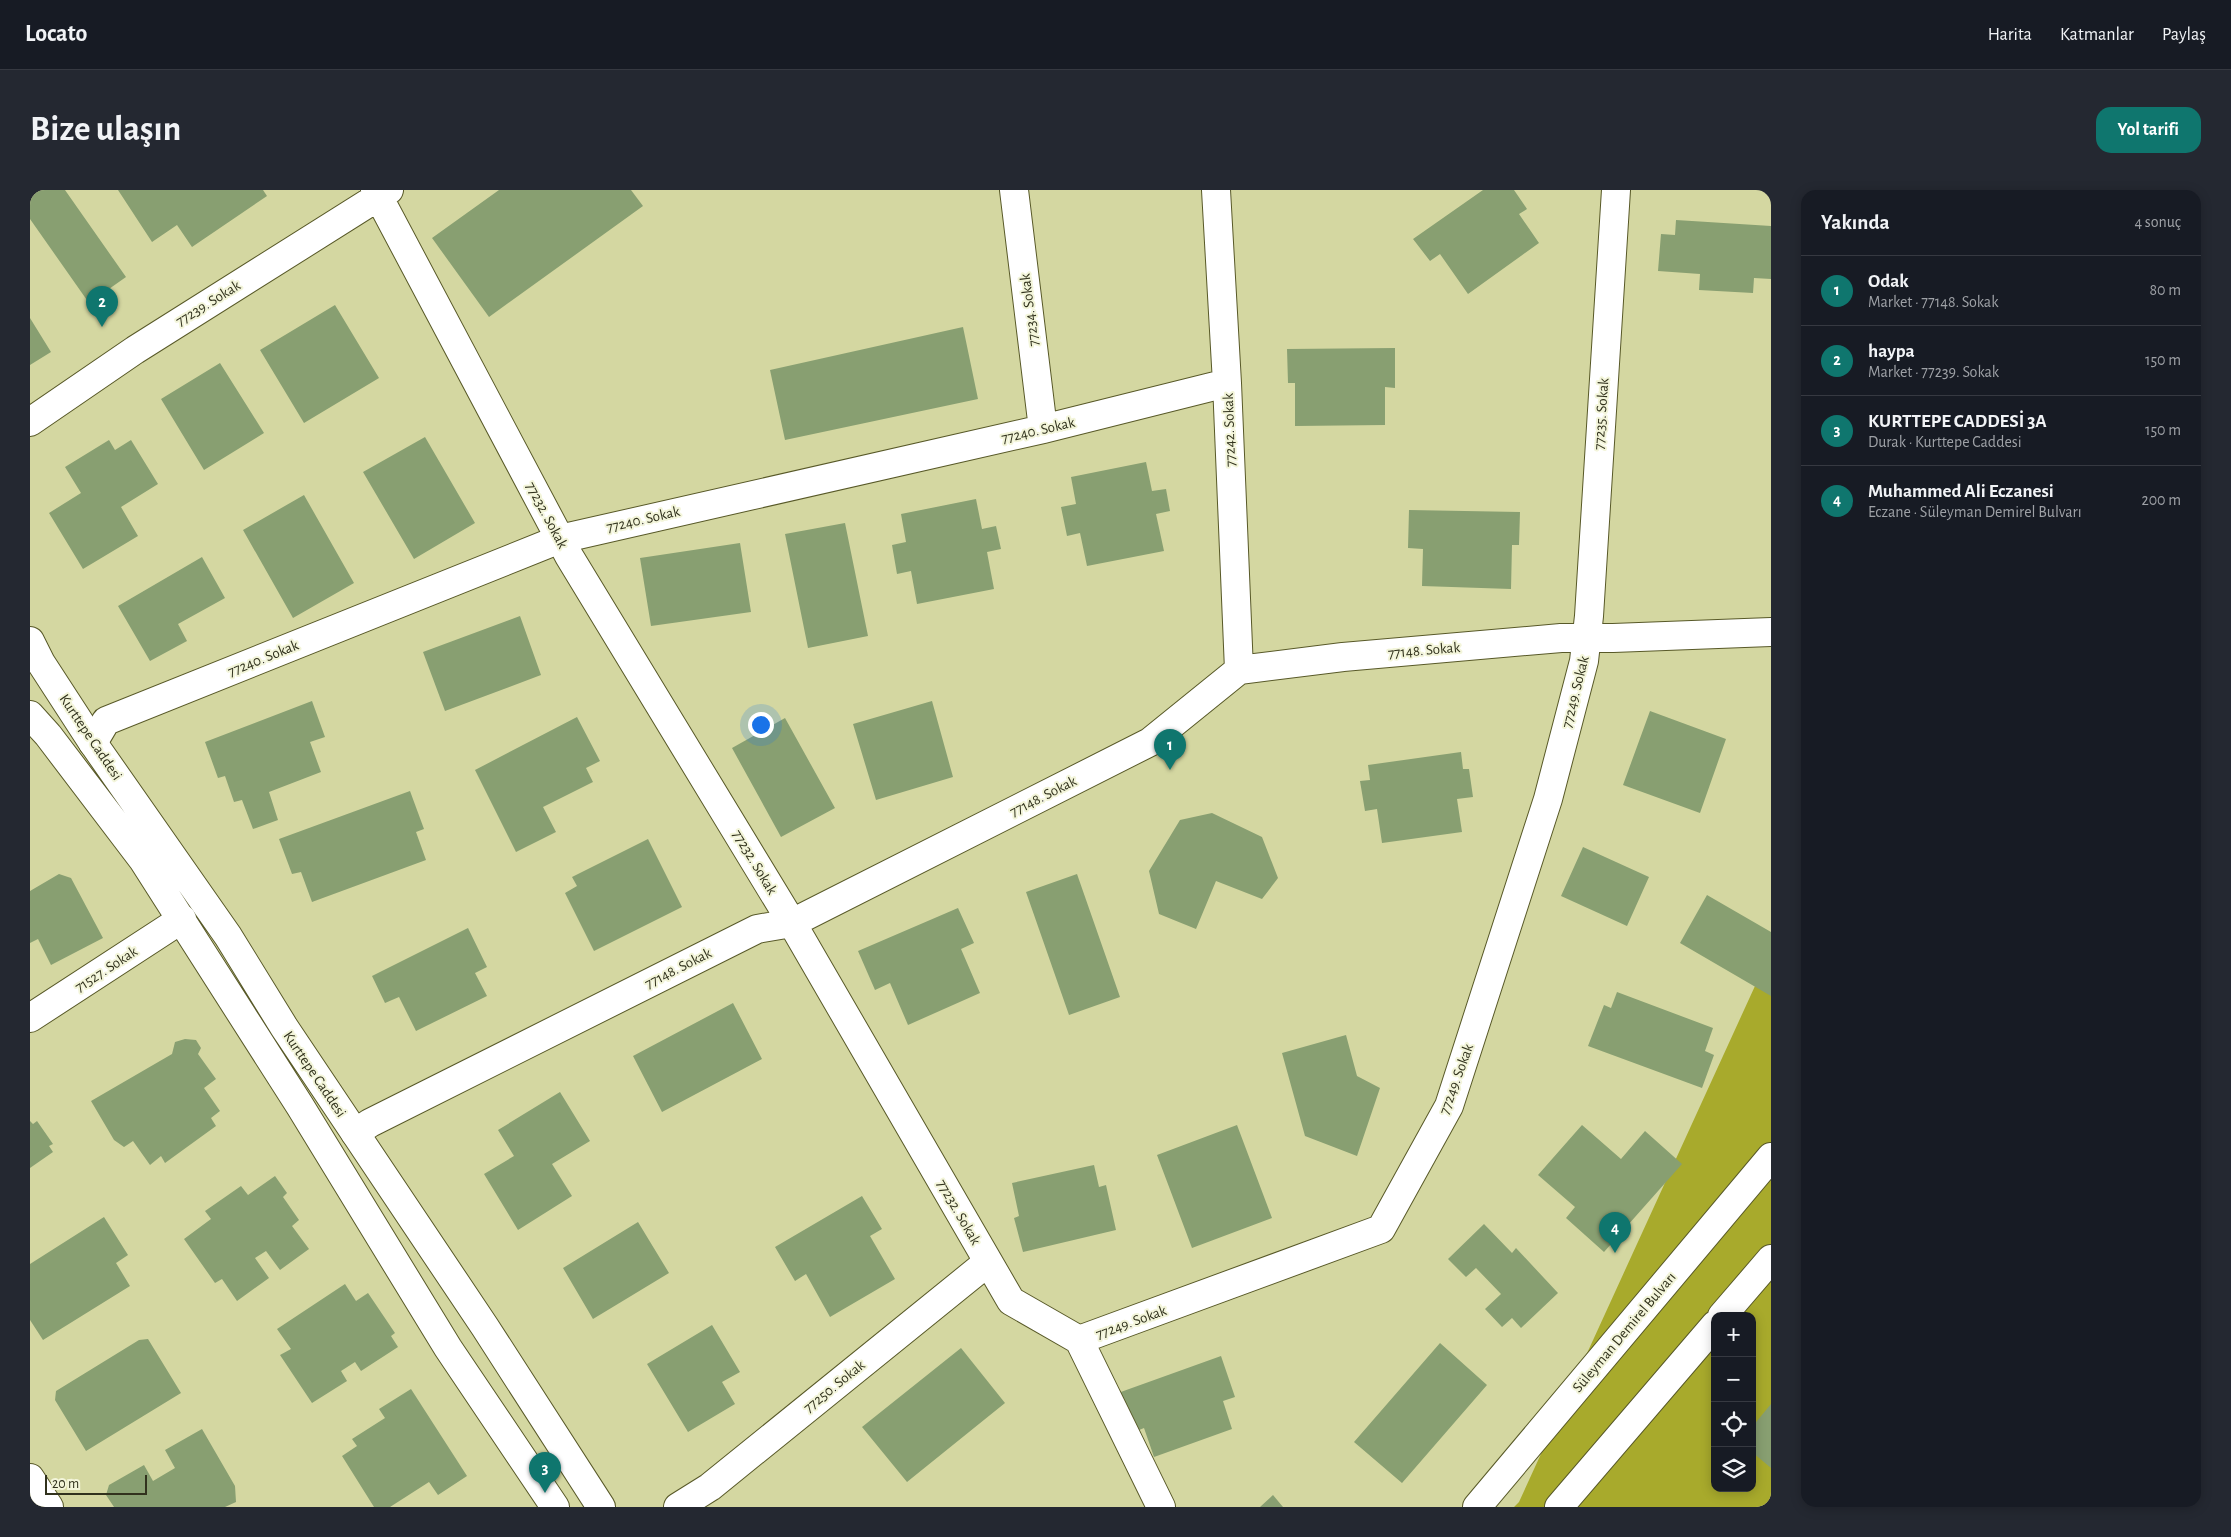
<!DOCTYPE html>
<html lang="tr">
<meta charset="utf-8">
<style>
:root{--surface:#171b24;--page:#242831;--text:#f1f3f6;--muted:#9ea1a6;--line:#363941;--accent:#0f766e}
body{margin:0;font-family:"Alegreya Sans",sans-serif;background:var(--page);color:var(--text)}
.controls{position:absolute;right:15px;bottom:15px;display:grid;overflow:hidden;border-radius:10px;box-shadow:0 2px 12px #0003}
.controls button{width:45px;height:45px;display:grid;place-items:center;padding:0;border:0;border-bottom:1px solid var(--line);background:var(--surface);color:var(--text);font:25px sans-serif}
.scale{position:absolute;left:15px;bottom:12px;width:102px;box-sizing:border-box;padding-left:5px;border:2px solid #31321d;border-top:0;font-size:14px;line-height:18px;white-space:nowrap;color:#31321d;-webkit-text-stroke:4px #f3f5da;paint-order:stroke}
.you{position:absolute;left:730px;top:534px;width:18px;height:18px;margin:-12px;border:4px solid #fff;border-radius:50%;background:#1a73e8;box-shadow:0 0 0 8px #1a73e833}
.badge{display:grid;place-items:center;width:32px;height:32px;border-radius:50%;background:var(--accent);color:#fff;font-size:16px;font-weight:700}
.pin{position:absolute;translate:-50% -41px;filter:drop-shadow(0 1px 2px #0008)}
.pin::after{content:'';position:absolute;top:26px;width:18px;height:15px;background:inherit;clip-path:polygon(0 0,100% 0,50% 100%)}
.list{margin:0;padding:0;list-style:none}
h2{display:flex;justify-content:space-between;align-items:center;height:65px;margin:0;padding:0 20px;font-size:21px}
h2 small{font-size:16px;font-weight:400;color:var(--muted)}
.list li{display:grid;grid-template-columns:32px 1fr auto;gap:15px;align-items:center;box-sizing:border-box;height:70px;padding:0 20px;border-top:1px solid var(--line)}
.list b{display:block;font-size:19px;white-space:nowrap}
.list p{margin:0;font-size:16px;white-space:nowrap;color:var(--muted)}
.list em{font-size:16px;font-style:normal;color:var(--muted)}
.icon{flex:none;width:28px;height:28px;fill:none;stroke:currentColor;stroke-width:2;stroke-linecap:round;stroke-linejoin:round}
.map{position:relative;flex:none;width:1741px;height:1317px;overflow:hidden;border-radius:15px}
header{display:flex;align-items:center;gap:30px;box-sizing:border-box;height:70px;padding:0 25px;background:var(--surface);border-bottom:1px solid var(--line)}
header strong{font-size:24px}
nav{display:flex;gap:28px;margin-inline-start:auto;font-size:18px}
.intro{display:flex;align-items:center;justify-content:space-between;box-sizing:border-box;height:120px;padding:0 30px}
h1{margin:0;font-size:35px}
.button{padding:12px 22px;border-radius:15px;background:var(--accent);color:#fff;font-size:18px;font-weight:700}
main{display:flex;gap:30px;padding:0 30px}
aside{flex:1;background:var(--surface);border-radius:15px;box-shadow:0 2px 12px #0003}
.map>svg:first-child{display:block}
</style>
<header>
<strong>Locato</strong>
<nav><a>Harita</a><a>Katmanlar</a><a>Paylaş</a></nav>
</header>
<div class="intro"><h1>Bize ulaşın</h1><a class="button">Yol tarifi</a></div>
<main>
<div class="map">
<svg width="1741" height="1317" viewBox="0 0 1741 1317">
<rect width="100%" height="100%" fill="#d4d7a1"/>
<path fill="#a8aa2c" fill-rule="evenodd" d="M1741 761V1317H1484L1489 1312ZM1685 1126H1722V1298H1685Z"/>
<path fill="#889f71" d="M0 0H35L96 87 59 113 0 29Z
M88 0H233L237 6 162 57 147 35 122 52Z
M469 0H601L613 16 459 127 402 48Z
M1453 0H1484L1497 19 1489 24 1509 53 1438 104 1410 64 1400 71 1383 49Z
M1646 30 1741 36V89L1724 88 1723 103 1669 100 1670 84 1628 81 1631 44 1645 45Z
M305 115 349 188 274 233 230 160Z
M0 128 21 162 0 175Z
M933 137 948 209 755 250 740 180Z
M1365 158V198L1355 197V235L1265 236V193H1258L1257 159Z
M190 173 234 243 174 280 131 209Z
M395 247 445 333 384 369 333 282Z
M79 250 85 260 101 250 128 294 91 317 108 346 53 379 19 323 51 303 35 277Z
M1116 272 1122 301 1136 299 1140 321 1126 324 1134 361 1057 376 1050 343 1037 346 1031 317 1046 314 1041 287Z
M274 305 324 393 263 428 213 340Z
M946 309 952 339 966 336 971 359 957 362 964 399 887 414 881 381 867 384 862 355 876 352 871 324Z
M1379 320 1490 322 1489 355H1482L1481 399 1392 396 1393 359 1378 358Z
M815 333 838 446 778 458 755 344Z
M710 353 721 422 621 436 610 368Z
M172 367 195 408 148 434 157 451 120 471 88 416Z
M490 426 511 485 415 521 393 462Z
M282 511 295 547 280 552 291 582 239 602 248 630 223 639 212 610 204 612 195 586 188 588 175 552Z
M902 511 923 587 846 610 823 534Z
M1620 521 1696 549 1670 623 1593 595Z
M547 527 570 571 556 578 563 592 513 617 526 642 486 662 445 580Z
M755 528 805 618 751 647 702 558Z
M1431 562 1433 579H1439L1443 607 1427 609 1432 642 1352 653 1347 619 1335 621 1330 591 1340 590 1338 575Z
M380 601 394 639 386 642 396 670 282 712 271 682 262 684 249 649Z
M1182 623 1232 647 1248 688 1232 709 1186 691 1166 739 1129 724 1119 681 1150 630Z
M618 649 652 717 564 761 535 703 547 696 542 687Z
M1553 657 1619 687 1597 736 1531 706Z
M29 684 41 688 73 748 21 775 8 749 0 753V701Z
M1047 684 1090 807 1039 825 996 702Z
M1677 705 1741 742V806L1650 753Z
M928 718 944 753 931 759 950 803 878 835 860 793 845 800 828 761Z
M438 738 457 777 445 783 457 806 386 841 369 807 355 813 342 786Z
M1587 802 1683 838 1675 861 1684 865 1672 898 1558 856 1574 815 1581 818Z
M703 813 732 869 632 922 603 866Z
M1316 845 1327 886 1350 898 1327 966 1275 946 1252 863Z
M155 849 166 850 171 858 168 864 186 889 174 898 190 921 181 928 186 936 135 973 131 966 120 975 103 951 94 957 84 950 61 911 142 864 145 852Z
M530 902 560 951 522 974 542 1006 488 1040 454 984 484 966 468 940Z
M0 931 3 934 7 931 23 954 19 956 23 962 0 978Z
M1207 935 1242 1028 1162 1058 1127 965Z
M1552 935 1591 969 1615 941 1652 974 1574 1062 1536 1028 1545 1017 1508 985Z
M1064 975 1069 997 1076 995 1086 1040 993 1062 984 1028 989 1026 982 993Z
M245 986 257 1003 253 1007 269 1030 262 1036 279 1059 250 1080 236 1061 225 1068 239 1088 207 1111 192 1089 185 1093 154 1049 181 1029 175 1021 211 996 218 1005Z
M832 1006 852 1039 840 1046 865 1089 800 1127 776 1084 765 1091 745 1057Z
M74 1027 98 1065 86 1073 100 1096 13 1150 0 1130V1074Z
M608 1032 639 1083 563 1129 533 1078Z
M1454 1034 1482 1063 1486 1058 1528 1103 1491 1138 1482 1128 1472 1137 1455 1119 1471 1104 1446 1078 1436 1087 1418 1069Z
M315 1094 326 1111 338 1103 365 1143 361 1146 368 1157 331 1181 325 1172 311 1181 317 1191 282 1213 250 1165 261 1159 247 1139Z
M682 1135 710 1182 692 1192 705 1214 658 1242 617 1174Z
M118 1149 151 1203 56 1261 25 1210 26 1201 109 1150Z
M1410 1153 1457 1195 1372 1293 1324 1252Z
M931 1158 975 1213 877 1292 832 1237Z
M1191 1166 1205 1207 1193 1211 1202 1239 1124 1267 1114 1238 1102 1243 1088 1203Z
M381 1199 437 1286 408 1305 399 1292 360 1317H344L312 1266 327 1256 322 1249 355 1228 349 1219Z
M1741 1214V1278L1722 1262V1237Z
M172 1239 205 1296 206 1312 195 1317H84L76 1305 79 1295 114 1275 123 1291 145 1278 135 1260Z
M1243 1305 1253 1317H1230Z"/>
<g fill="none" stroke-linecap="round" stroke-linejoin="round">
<defs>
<path id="minor" d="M345 0 539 366 762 733 981 1111 1049 1150 1131 1317
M984 0 1013 239
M1186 0 1197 193 1209 480
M0 232 105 160 359 0
M63 553 76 531 530 349 1013 239 1197 193
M0 828 152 729
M325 943 340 933 727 739 762 733 1120 552 1209 480 1313 467 1531 448H1583L1741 442
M1049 1150 1351 1039 1419 916 1518 609 1554 471 1559 426 1586 0
M0 1288 19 1317
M648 1317 680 1297 958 1072"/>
<path id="major" d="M0 451 11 473 63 553 198 746 254 837 455 1137 571 1317
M0 525 18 545 113 670 270 916 418 1158 525 1317
M1692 1126 1741 1069
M1447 1317 1741 967
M1529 1317 1685 1135"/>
</defs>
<use href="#minor" stroke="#585928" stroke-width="30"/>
<use href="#major" stroke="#585928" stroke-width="30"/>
<use href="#minor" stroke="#fff" stroke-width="28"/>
<use href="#major" stroke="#fff" stroke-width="28"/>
</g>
<g text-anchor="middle" stroke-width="4" stroke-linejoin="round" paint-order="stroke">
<g font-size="15" fill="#31321d" stroke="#f3f5da">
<text transform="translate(178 113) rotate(-32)" y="5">77239. Sokak</text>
<text transform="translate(999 120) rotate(-97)" y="5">77234. Sokak</text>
<text transform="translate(1571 224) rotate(-86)" y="5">77235. Sokak</text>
<text transform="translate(1008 240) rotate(-13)" y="5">77240. Sokak</text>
<text transform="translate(1199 240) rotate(-92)" y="5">77242. Sokak</text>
<text transform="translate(517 325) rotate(62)" y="5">77232. Sokak</text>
<text transform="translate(613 329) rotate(-13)" y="5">77240. Sokak</text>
<text transform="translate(1394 460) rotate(-5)" y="5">77148. Sokak</text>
<text transform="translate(233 468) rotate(-22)" y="5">77240. Sokak</text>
<text transform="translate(1545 502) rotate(-76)" y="5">77249. Sokak</text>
<text transform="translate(61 547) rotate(56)" y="5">Kurttepe Caddesi</text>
<text transform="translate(1013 606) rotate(-27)" y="5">77148. Sokak</text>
<text transform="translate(725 672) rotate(59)" y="5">77232. Sokak</text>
<text transform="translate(648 778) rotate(-27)" y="5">77148. Sokak</text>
<text transform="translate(76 779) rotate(-33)" y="5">71527. Sokak</text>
<text transform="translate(285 884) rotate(56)" y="5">Kurttepe Caddesi</text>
<text transform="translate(1426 889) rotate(-70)" y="5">77249. Sokak</text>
<text transform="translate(929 1022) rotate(60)" y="5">77232. Sokak</text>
<text transform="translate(1101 1132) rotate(-20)" y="5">77249. Sokak</text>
<text transform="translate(1594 1142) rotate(-50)" y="5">Süleyman Demirel Bulvarı</text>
<text transform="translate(804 1196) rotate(-39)" y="5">77250. Sokak</text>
</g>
</g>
</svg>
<div class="controls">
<button>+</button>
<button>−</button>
<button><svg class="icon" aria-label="locate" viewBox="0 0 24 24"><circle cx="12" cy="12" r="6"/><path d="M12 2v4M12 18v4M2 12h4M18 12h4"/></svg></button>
<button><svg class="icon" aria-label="layers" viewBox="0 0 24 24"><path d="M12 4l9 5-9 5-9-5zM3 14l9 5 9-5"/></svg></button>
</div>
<div class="scale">20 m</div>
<div class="you"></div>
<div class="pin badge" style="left:1140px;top:580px">1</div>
<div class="pin badge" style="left:72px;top:137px">2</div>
<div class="pin badge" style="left:515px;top:1303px">3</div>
<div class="pin badge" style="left:1585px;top:1063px">4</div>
</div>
<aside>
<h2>Yakında<small>4 sonuç</small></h2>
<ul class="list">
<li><span class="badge">1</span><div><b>Odak</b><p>Market · 77148. Sokak</p></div><em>80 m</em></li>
<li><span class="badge">2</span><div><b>haypa</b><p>Market · 77239. Sokak</p></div><em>150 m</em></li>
<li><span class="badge">3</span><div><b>KURTTEPE CADDESİ 3A</b><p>Durak · Kurttepe Caddesi</p></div><em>150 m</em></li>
<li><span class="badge">4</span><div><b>Muhammed Ali Eczanesi</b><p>Eczane · Süleyman Demirel Bulvarı</p></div><em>200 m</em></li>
</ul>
</aside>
</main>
